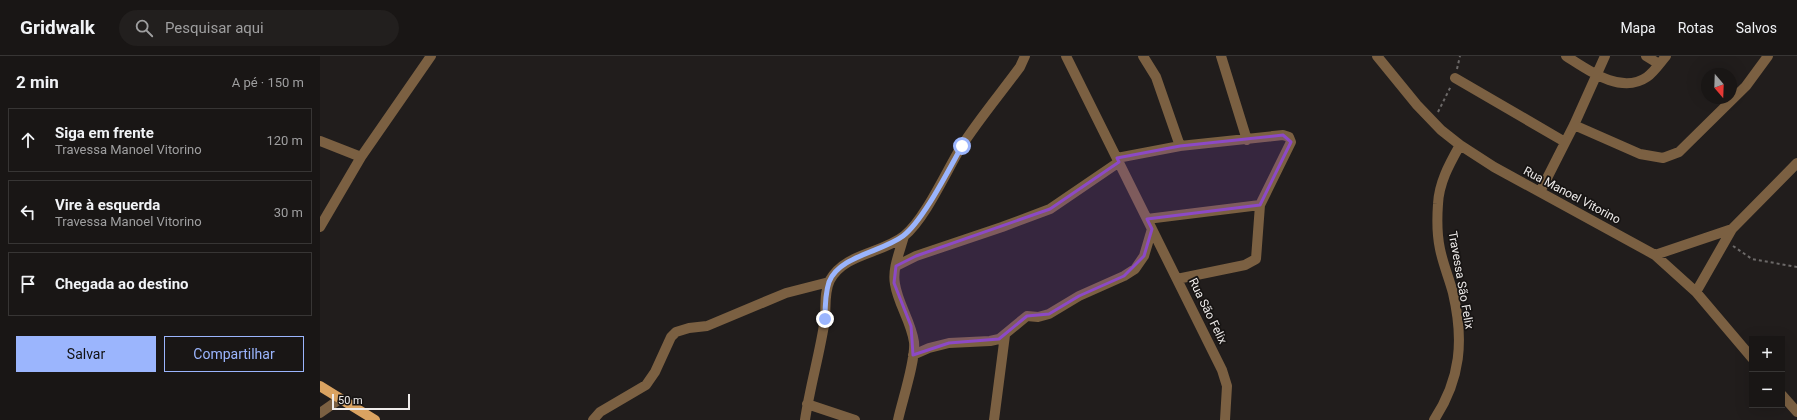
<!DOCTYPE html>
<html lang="pt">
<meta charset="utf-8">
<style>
:root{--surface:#191615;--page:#221f1e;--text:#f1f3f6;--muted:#9f9fa0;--line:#373534;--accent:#9bb5fd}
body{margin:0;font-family:Roboto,sans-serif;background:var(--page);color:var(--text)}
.controls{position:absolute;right:12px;bottom:12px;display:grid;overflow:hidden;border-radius:0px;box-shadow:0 4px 16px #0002}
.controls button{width:36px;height:36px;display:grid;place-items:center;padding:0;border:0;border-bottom:1px solid var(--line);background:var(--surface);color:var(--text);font:20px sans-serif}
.compass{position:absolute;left:1381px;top:12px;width:36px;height:36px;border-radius:50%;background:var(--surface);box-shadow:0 4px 16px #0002;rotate:161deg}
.scale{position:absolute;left:12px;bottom:10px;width:78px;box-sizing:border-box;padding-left:4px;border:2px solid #efeceb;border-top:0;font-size:11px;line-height:14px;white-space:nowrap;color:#efeceb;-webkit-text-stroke:3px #171413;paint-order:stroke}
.stop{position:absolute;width:12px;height:12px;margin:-9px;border:3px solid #9bb5fd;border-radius:50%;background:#fff}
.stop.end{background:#9bb5fd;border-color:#fff;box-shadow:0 1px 4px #0008}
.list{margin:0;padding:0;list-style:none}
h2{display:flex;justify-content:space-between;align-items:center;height:52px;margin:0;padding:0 16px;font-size:17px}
h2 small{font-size:13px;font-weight:400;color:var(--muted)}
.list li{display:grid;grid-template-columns:26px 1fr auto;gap:12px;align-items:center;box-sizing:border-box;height:64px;margin:0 8px 8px;padding:0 8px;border:1px solid var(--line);border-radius:0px}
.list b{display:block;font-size:15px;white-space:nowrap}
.list p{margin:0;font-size:13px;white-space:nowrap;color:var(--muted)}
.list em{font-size:13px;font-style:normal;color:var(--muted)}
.actions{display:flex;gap:8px;padding:12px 16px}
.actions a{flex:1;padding:9px 0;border:1px solid var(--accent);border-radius:0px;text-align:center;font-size:14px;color:var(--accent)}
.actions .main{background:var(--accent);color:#111}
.icon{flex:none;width:22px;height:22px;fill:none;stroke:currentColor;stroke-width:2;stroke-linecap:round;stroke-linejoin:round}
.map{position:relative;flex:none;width:1477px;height:364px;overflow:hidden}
header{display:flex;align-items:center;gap:24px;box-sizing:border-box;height:56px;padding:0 20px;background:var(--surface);border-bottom:1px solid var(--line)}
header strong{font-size:19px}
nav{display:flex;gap:22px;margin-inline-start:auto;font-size:14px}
.search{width:280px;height:36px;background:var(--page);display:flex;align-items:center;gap:10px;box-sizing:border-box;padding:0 14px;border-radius:22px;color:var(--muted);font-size:15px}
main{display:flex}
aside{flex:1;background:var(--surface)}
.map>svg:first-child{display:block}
</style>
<header>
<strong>Gridwalk</strong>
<div class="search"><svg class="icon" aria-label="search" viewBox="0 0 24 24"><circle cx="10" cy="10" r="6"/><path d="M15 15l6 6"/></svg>Pesquisar aqui</div>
<nav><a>Mapa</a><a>Rotas</a><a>Salvos</a></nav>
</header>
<main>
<aside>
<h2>2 min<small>A pé · 150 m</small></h2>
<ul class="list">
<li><svg class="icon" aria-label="ahead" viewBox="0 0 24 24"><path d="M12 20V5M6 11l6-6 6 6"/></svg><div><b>Siga em frente</b><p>Travessa Manoel Vitorino</p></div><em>120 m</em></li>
<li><svg class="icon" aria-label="left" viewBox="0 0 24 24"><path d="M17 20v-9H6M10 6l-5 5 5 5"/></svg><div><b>Vire à esquerda</b><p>Travessa Manoel Vitorino</p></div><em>30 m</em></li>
<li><svg class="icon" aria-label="arrive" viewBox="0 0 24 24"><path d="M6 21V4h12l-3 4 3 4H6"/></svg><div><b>Chegada ao destino</b></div></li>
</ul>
<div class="actions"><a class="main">Salvar</a><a>Compartilhar</a></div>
</aside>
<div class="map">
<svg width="1477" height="364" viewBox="0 0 1477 364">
<rect width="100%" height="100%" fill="#211d1c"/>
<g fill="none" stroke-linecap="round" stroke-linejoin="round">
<path stroke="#6c6968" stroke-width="2" stroke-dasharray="3 3" stroke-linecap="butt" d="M1137 13 1140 0
M1118 56 1131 30
M1413 190 1432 203 1477 211"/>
<path stroke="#7b6042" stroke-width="10" d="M746 0 902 314 907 330 905 364
M823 0 836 21 860 90
M901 0 927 84
M1057 0 1097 49 1121 74 1140 89 1174 111 1335 199 1376 236 1432 302
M1246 0C1268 14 1301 39 1327 21 1334 16 1340 7 1346 0
M1326 0 1339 8
M1135 22 1245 86
M1254 69 1320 98 1343 102 1359 96 1426 30 1448 0
M0 85 41 101
M797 102 860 90 963 79 969 81 971 86 940 149 936 203 925 209 857 223
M1220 136 1254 69 1285 0
M827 163 940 149
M0 171 41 101 111 0
M1335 199 1412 173
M576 210 596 200 682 171 730 153 799 106
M1376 236 1412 173 1477 107
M593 299 609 292 629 287 670 285 679 283 707 260 718 261 729 258 759 240 804 220 815 213 824 200 832 173
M1462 339 1477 356
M487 348 535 364
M0 357 20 343
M273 364 280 356 326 329 335 316 351 281 356 276 369 272 387 270 466 237 509 226
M485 364C490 330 500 297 505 263 506 251 504 236 510 224 525 197 561 198 584 180 605 163 626 116 641 91 659 63 681 37 700 11L705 0
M578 364C582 345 596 304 594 286 591 265 578 248 575 228 572 213 580 195 584 180
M674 364 685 279
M1114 364C1141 323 1144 284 1133 237 1129 222 1123 208 1120 193 1117 179 1117 162 1118 148 1119 126 1130 107 1140 89"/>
<path stroke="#daa361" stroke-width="10" d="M0 330 55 364"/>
</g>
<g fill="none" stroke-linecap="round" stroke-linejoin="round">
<path stroke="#9bb5fd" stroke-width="5" d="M505 263C505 251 505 238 509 226 519 200 562 196 583 180 603 165 629 113 642 90"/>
</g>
<path fill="#8c49c6" fill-opacity="0.2" stroke="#8c49c6" stroke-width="3" stroke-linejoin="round" d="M963 79 971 86 940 149 827 163 832 173 824 200 804 220 759 240 729 258 707 260 679 283 629 287 593 299 591 270 574 227 576 210 596 200 730 153 799 106 797 102 860 90Z"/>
<g text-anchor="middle" stroke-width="3.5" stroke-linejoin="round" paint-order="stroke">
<g font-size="12" fill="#efeceb" stroke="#171413">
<text transform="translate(1252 139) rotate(28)" y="4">Rua Manoel Vitorino</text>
<text transform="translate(1141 224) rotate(80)" y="4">Travessa São Felix</text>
<text transform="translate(888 255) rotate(64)" y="4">Rua São Felix</text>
</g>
</g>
</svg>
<div class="controls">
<button>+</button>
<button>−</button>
</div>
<svg class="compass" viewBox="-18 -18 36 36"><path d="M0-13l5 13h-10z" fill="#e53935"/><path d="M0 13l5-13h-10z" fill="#9f9fa0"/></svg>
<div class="scale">50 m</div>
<div class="stop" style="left:642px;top:90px"></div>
<div class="stop end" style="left:505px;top:263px"></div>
</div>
</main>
